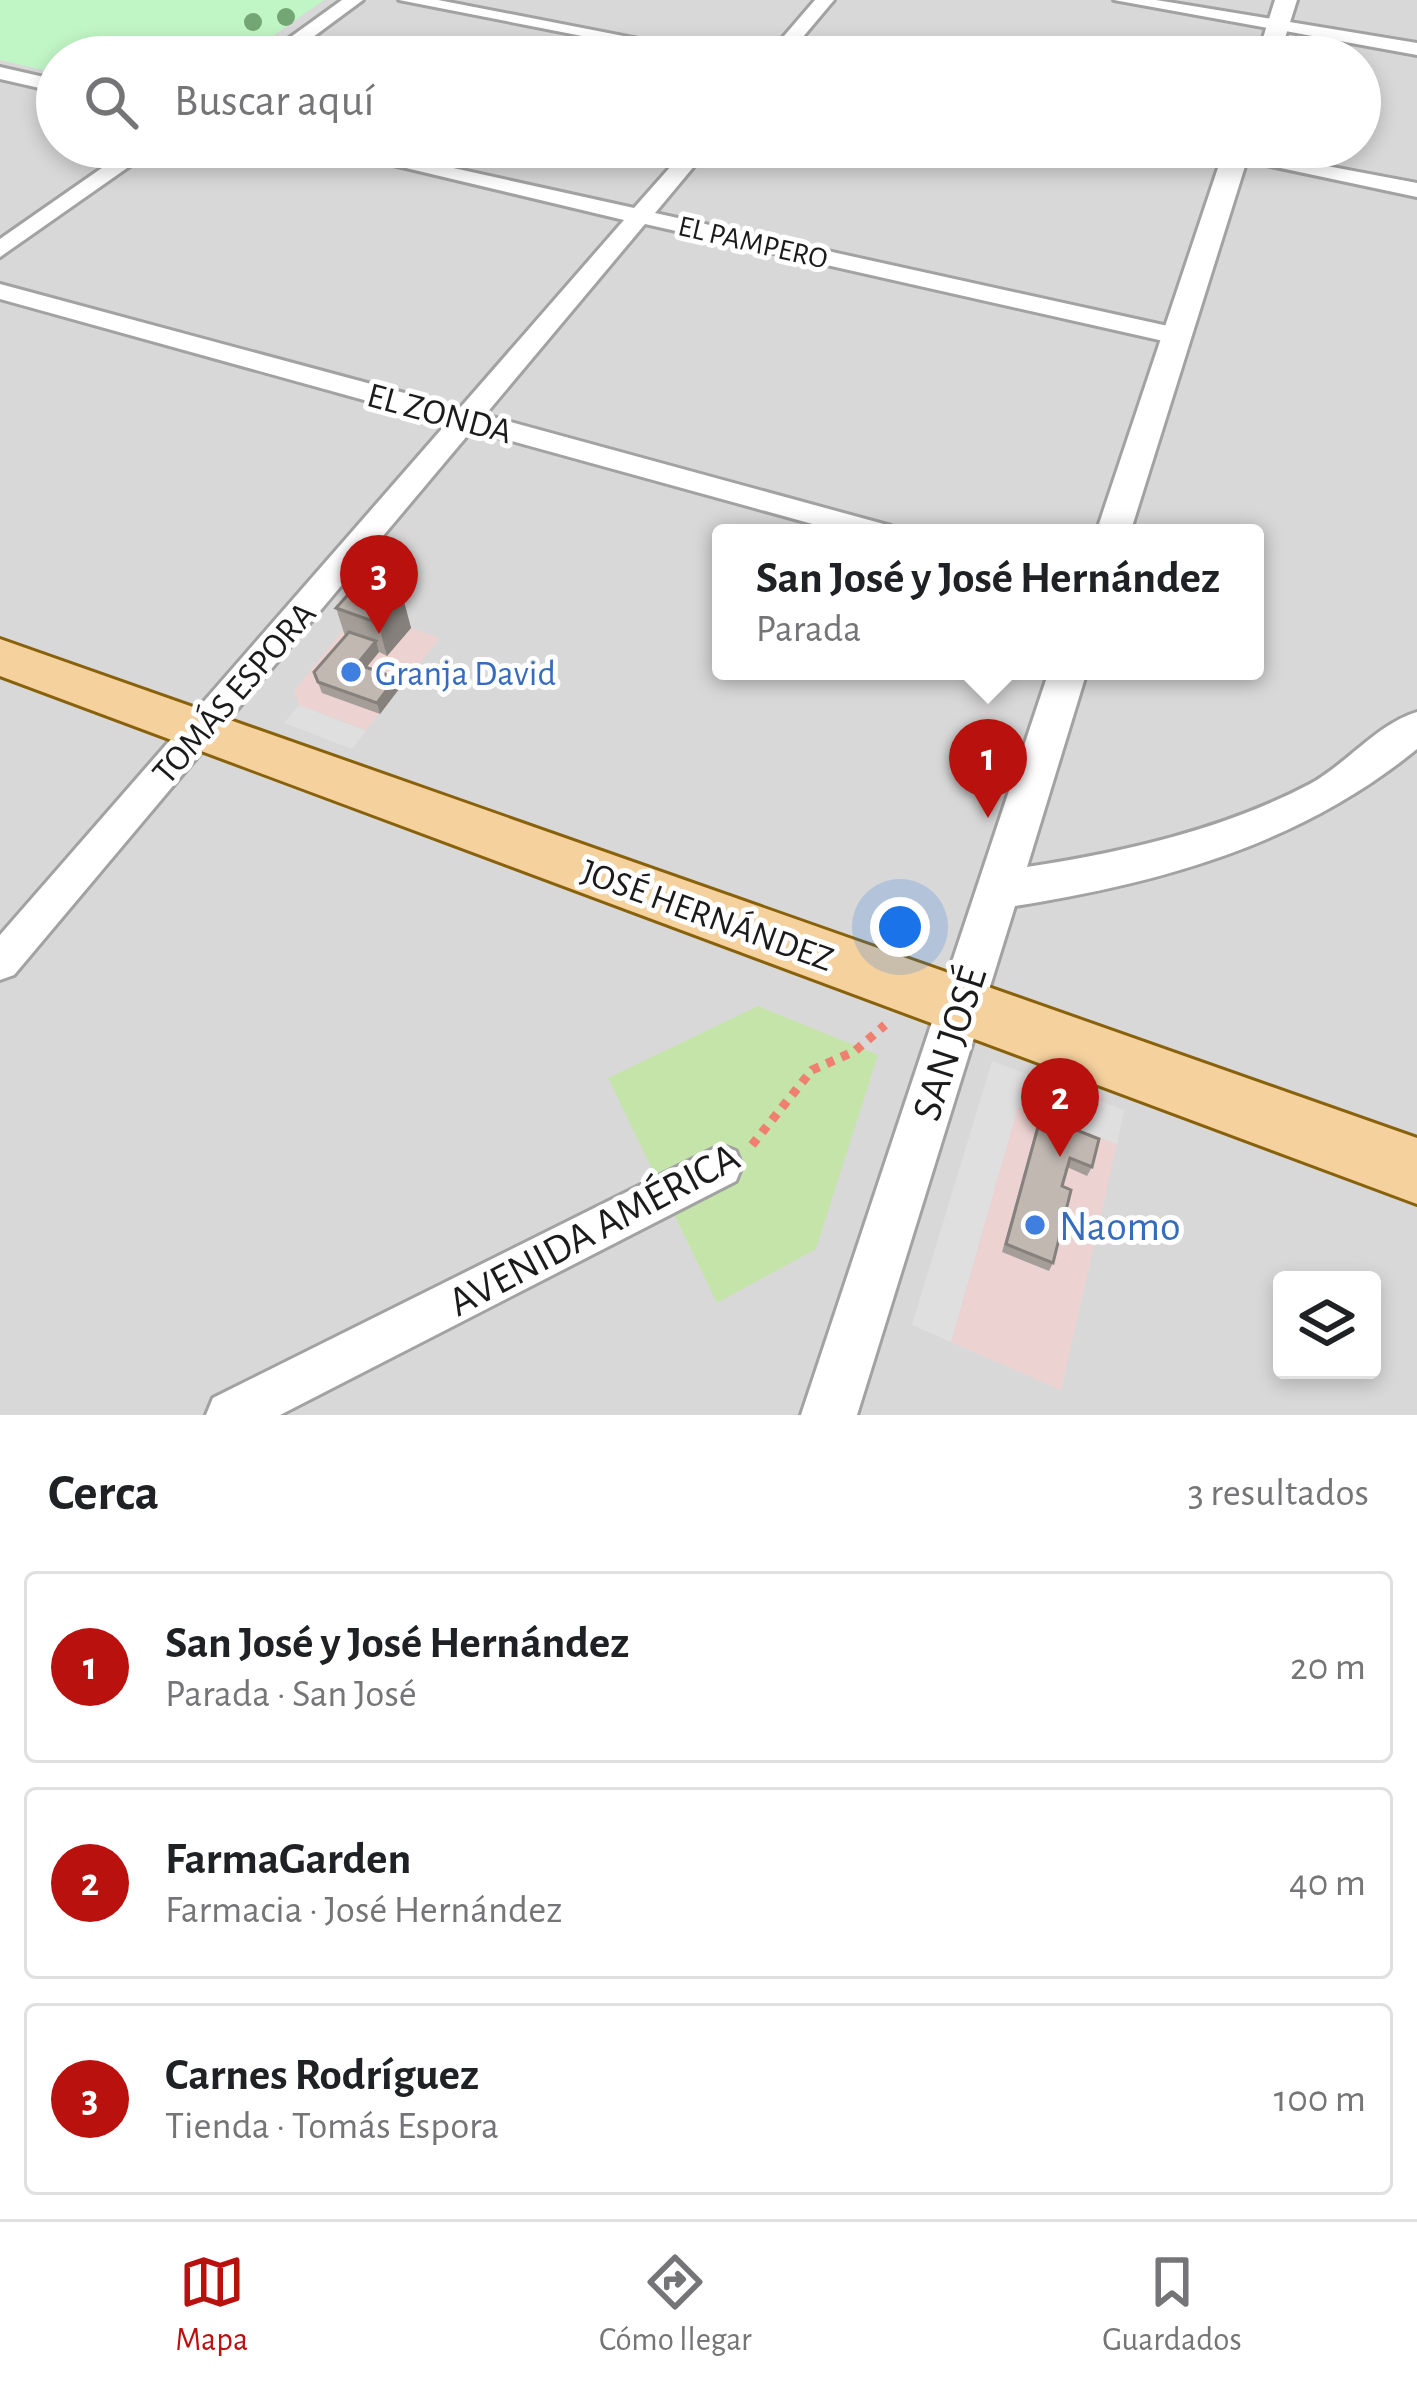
<!DOCTYPE html>
<html lang="es">
<meta charset="utf-8">
<style>
:root{--surface:#fff;--page:#f2f2f2;--text:#202124;--muted:#757577;--line:#e0e0e0;--accent:#b9110e}
body{margin:0;font-family:"Alegreya Sans",sans-serif;background:var(--page);color:var(--text)}
.controls{position:absolute;right:36px;bottom:36px;display:grid;overflow:hidden;border-radius:12px;box-shadow:0 6px 18px #0003}
.controls button{width:108px;height:108px;display:grid;place-items:center;padding:0;border:0;border-bottom:3px solid var(--line);background:var(--surface);color:var(--text);font:60px sans-serif}
.you{position:absolute;left:900px;top:927px;width:42px;height:42px;margin:-30px;border:9px solid #fff;border-radius:50%;background:#1a73e8;box-shadow:0 0 0 18px #1a73e833}
.badge{display:grid;place-items:center;width:78px;height:78px;border-radius:50%;background:var(--accent);color:#fff;font-size:39px;font-weight:700}
.pin{position:absolute;translate:-50% -99px;filter:drop-shadow(0 3px 6px #0008)}
.pin::after{content:'';position:absolute;top:63px;width:42px;height:36px;background:inherit;clip-path:polygon(0 0,100% 0,50% 100%)}
.popup{position:absolute;left:712px;top:524px;width:552px;height:156px;box-sizing:border-box;display:grid;place-content:center;border-radius:12px;background:var(--surface);filter:drop-shadow(0 3px 9px #0005);font-size:39px;white-space:nowrap;color:var(--muted)}
.popup b{font-size:45px;color:var(--text)}
.popup::after{content:'';position:absolute;left:50%;top:100%;margin-left:-24px;border:24px solid transparent;border-top-color:var(--surface)}
.list{margin:0;padding:0;list-style:none}
h2{display:flex;justify-content:space-between;align-items:center;height:156px;margin:0;padding:0 48px;font-size:51px}
h2 small{font-size:39px;font-weight:400;color:var(--muted)}
.list li{display:grid;grid-template-columns:78px 1fr auto;gap:36px;align-items:center;box-sizing:border-box;height:192px;margin:0 24px 24px;padding:0 24px;border:3px solid var(--line);border-radius:12px}
.list b{display:block;font-size:45px;white-space:nowrap}
.list p{margin:0;font-size:39px;white-space:nowrap;color:var(--muted)}
.list em{font-size:39px;font-style:normal;color:var(--muted)}
.icon{flex:none;width:66px;height:66px;fill:none;stroke:currentColor;stroke-width:2;stroke-linecap:round;stroke-linejoin:round}
.map{position:relative;flex:none;width:1417px;height:1415px;overflow:hidden}
.search{position:absolute;background:var(--surface);box-shadow:0 6px 18px #0003;left:36px;right:36px;top:36px;height:132px;display:flex;align-items:center;gap:30px;box-sizing:border-box;padding:0 42px;border-radius:66px;color:var(--muted);font-size:45px}
.sheet{height:804px;background:var(--surface)}
nav{display:flex;justify-content:space-around;align-items:center;box-sizing:border-box;height:168px;border-top:3px solid var(--line);background:var(--surface);font-size:33px;color:var(--muted)}
nav a{display:grid;justify-items:center;gap:6px}
nav .on{color:var(--accent)}
.map>svg:first-child{display:block}
</style>
<div class="map">
<svg width="1417" height="1415" viewBox="0 0 1417 1415">
<rect width="100%" height="100%" fill="#ece9e1"/>
<path fill="#d9d8d8" fill-rule="evenodd" d="M0 0H1417V1415H0ZM57 57H1360V147H57ZM721 533H1255V671H721ZM1282 1280H1372V1370H1282Z"/>
<path fill="#ecd3d1" d="M359 610 440 638 366 730 299 705 294 691Z
M1018 1107 1117 1144 1061 1390 951 1342Z"/>
<path fill="#c5e4aa" d="M758 1006 878 1055 816 1249 717 1303 608 1078Z"/>
<path fill="#c0f5c5" d="M0 0H324L243 57H57V73L0 60Z"/>
<path fill="#dfdfdf" d="M299 705 366 731 352 749 284 723Z
M992 1061 1124 1110 1117 1144 1018 1107 951 1342 912 1325Z"/>
<g fill="none" stroke-linecap="round" stroke-linejoin="round">
<defs>
<path id="minor" d="M342 0H363L286 57H263Z
M399 0H438L731 57H689Z
M815 0H834L786 57H766Z
M1114 0H1156L1417 43V55Z
M0 67 57 80V92L0 79Z
M132 147H157L0 257V239Z
M318 147H358L634 208 688 147H710L655 213 1177 328 1190 336 1177 344 645 224 485 415 891 526 896 533H845L472 430 14 975 0 980V935L447 423 0 299V284L460 408 624 220Z
M1181 147H1226L1417 183V197Z
M721 1145 736 1151 742 1166 736 1181 280 1415H206L213 1398Z"/>
<path id="tertiary" d="M1275 0H1297L1279 57H1257Z
M1225 147H1251L1130 533H1096Z
M1049 671H1087L1027 867C1124 852 1222 830 1310 784 1347 764 1377 724 1417 712V749C1301 844 1161 883 1015 906L857 1415H801Z"/>
<path id="primary" d="M0 639 1417 1138V1204L0 676Z"/>
</defs>
<use href="#minor" stroke="#a2a2a2" stroke-width="6"/>
<use href="#tertiary" stroke="#a2a2a2" stroke-width="6"/>
<use href="#primary" stroke="#88610a" stroke-width="6"/>
<path stroke="#ef7f6f" stroke-width="9" stroke-dasharray="8 8" stroke-linecap="butt" d="M752 1145 812 1070 855 1051 885 1025"/>
<use href="#minor" fill="#fff" fill-rule="evenodd"/>
<use href="#tertiary" fill="#fff" fill-rule="evenodd"/>
<use href="#primary" fill="#f5d19e" fill-rule="evenodd"/>
</g>
<g fill="#74a675">
<circle cx="286" cy="17" r="9"/>
<circle cx="253" cy="22" r="9"/>
</g>
<path fill="#a59e98" d="M413 570 416 582 403 598 411 628 387 656 379 652 366 668 399 689 380 714 322 693 314 672 345 636 336 608 369 583Z
M1041 1116 1092 1167 1087 1176 1067 1167 1062 1186 1053 1263 1049 1271 1002 1252 1037 1125Z"/>
<path fill="#86817c" d="M413 570 416 582 403 598 411 628 387 656 378 623 383 607Z
M376 641 379 652 360 675 357 664Z
M396 678 399 689 380 714 377 703Z"/>
<path fill="#c0b8b1" stroke="#86817c" stroke-width="3" d="M386 562 413 570 395 592 369 583Z
M361 580 402 595 378 623 336 608Z
M349 632 376 641 357 664 396 678 377 703 318 682 314 672Z
M1041 1116 1099 1139 1092 1167 1070 1158 1062 1186 1071 1190 1053 1263 1006 1244Z"/>
<g fill="#3f7fe0" stroke="#fff" stroke-width="4.5">
<circle cx="351" cy="672" r="12"/>
<circle cx="1035" cy="1225" r="12"/>
</g>
<g text-anchor="middle" stroke-width="10" stroke-linejoin="round" paint-order="stroke">
<g font-size="30" fill="#1b1b1b" stroke="#fff">
<text transform="translate(753 242) rotate(13)" y="10">EL PAMPERO</text>
</g>
<g font-size="36" fill="#1b1b1b" stroke="#fff">
<text transform="translate(440 412) rotate(15)" y="13">EL ZONDA</text>
<text transform="translate(233 692) rotate(-49)" y="13">TOMÁS ESPORA</text>
<text transform="translate(708 914) rotate(20)" y="13">JOSÉ HERNÁNDEZ</text>
</g>
<g font-size="36" fill="#366cbe" stroke="#fff" text-anchor="start">
<text x="375" y="685">Granja David</text>
</g>
<g font-size="42" fill="#1b1b1b" stroke="#fff">
<text transform="translate(948 1043) rotate(-72)" y="15">SAN JOSÉ</text>
<text transform="translate(593 1228) rotate(-28)" y="15">AVENIDA AMÉRICA</text>
</g>
<g font-size="42" fill="#366cbe" stroke="#fff" text-anchor="start">
<text x="1059" y="1240">Naomo</text>
</g>
</g>
</svg>
<div class="controls">
<button><svg class="icon" aria-label="layers" viewBox="0 0 24 24"><path d="M12 4l9 5-9 5-9-5zM3 14l9 5 9-5"/></svg></button>
</div>
<div class="you"></div>
<div class="pin badge" style="left:988px;top:818px">1</div>
<div class="popup"><b>San José y José Hernández</b>Parada</div>
<div class="pin badge" style="left:1060px;top:1157px">2</div>
<div class="pin badge" style="left:379px;top:634px">3</div>
<div class="search"><svg class="icon" aria-label="search" viewBox="0 0 24 24"><circle cx="10" cy="10" r="6"/><path d="M15 15l6 6"/></svg>Buscar aquí</div>
</div>
<section class="sheet">
<h2>Cerca<small>3 resultados</small></h2>
<ul class="list">
<li><span class="badge">1</span><div><b>San José y José Hernández</b><p>Parada · San José</p></div><em>20 m</em></li>
<li><span class="badge">2</span><div><b>FarmaGarden</b><p>Farmacia · José Hernández</p></div><em>40 m</em></li>
<li><span class="badge">3</span><div><b>Carnes Rodríguez</b><p>Tienda · Tomás Espora</p></div><em>100 m</em></li>
</ul>
</section>
<nav>
<a class="on"><svg class="icon" aria-label="map" viewBox="0 0 24 24"><path d="M3 6l6-2 6 2 6-2v14l-6 2-6-2-6 2zM9 4v14M15 6v14"/></svg>Mapa</a>
<a><svg class="icon" aria-label="directions" viewBox="0 0 24 24"><path d="M12 3l9 9-9 9-9-9zM9 14v-3h6M13 9l2 2-2 2"/></svg>Cómo llegar</a>
<a><svg class="icon" aria-label="saved" viewBox="0 0 24 24"><path d="M7 4h10v16l-5-4-5 4z"/></svg>Guardados</a>
</nav>
